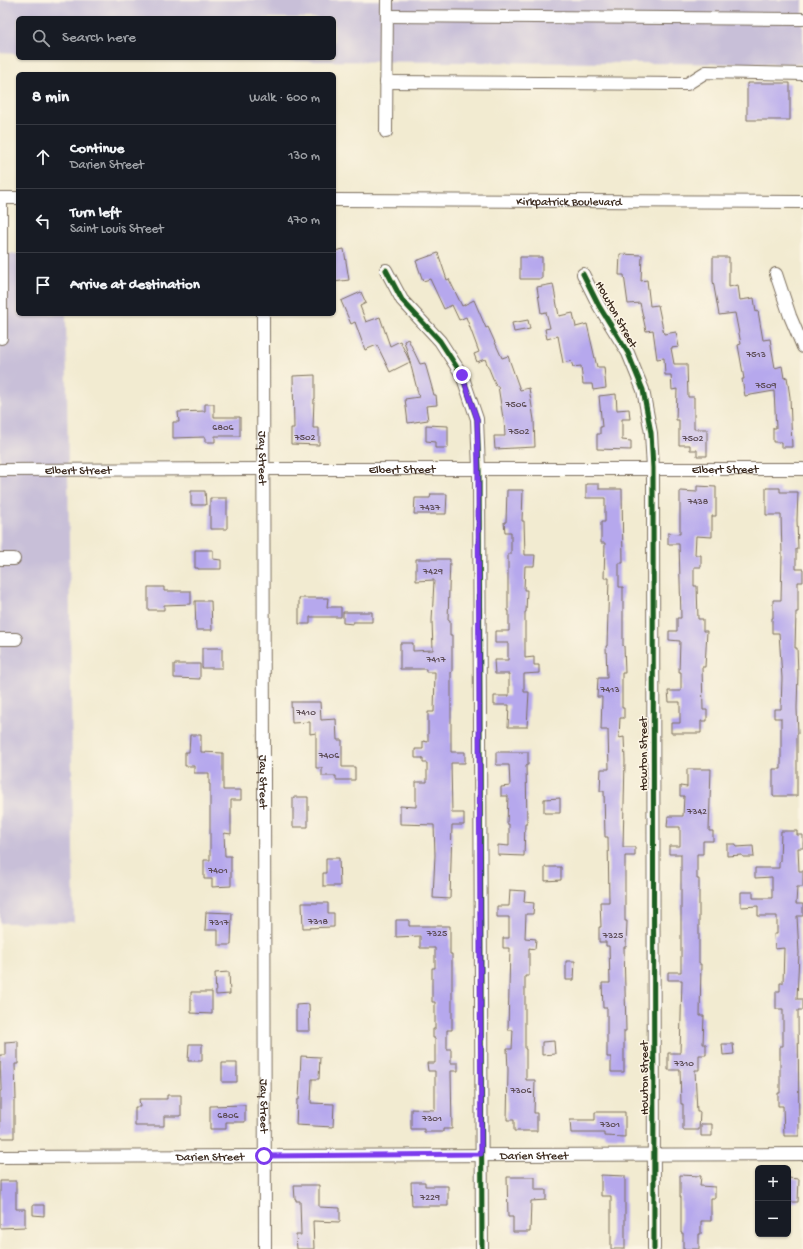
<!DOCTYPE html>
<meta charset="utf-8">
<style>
:root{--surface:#171b24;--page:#242831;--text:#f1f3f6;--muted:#9ea1a6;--line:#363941}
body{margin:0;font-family:"Gochi Hand",sans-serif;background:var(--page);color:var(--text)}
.controls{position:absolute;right:12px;bottom:12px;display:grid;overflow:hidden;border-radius:6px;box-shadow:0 1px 3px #0004}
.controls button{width:36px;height:36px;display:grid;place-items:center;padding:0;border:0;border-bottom:1px solid var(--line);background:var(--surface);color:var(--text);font:20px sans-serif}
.stop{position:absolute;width:12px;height:12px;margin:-9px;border:3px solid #7c3aed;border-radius:50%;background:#fff}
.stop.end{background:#7c3aed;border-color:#fff;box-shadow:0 1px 4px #0008}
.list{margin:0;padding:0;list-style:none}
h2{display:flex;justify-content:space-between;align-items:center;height:52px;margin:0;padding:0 16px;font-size:17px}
h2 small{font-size:13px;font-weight:400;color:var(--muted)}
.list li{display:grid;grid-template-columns:26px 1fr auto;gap:12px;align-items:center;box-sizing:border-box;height:64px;padding:0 16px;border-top:1px solid var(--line)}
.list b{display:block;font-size:15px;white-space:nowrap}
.list p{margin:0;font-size:13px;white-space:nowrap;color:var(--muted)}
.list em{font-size:13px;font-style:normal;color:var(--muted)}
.icon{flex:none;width:22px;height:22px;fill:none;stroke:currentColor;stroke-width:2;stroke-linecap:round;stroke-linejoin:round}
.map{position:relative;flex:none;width:803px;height:1249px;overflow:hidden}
.search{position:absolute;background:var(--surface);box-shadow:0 1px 3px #0004;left:16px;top:16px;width:320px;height:44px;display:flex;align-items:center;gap:10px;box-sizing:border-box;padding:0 14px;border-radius:6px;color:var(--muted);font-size:15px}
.panel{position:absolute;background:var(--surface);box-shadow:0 1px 3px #0004;left:16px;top:72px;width:320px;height:244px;border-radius:6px}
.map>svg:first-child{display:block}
</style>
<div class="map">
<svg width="803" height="1249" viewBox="0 0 803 1249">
<rect width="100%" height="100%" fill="#fcf5e5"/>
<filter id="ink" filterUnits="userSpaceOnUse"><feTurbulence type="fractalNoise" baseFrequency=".025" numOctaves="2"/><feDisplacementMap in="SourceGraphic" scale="8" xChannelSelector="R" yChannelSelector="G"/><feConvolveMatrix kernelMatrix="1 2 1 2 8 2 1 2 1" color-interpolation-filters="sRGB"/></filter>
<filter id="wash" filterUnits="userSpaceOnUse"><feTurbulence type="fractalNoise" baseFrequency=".012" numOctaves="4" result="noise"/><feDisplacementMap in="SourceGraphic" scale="16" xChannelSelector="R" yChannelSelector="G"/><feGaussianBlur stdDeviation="0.9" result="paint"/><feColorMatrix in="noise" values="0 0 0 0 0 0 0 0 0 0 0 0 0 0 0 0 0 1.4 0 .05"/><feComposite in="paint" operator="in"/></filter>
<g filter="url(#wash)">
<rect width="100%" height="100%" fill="#f2ebd1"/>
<path fill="#c8bfd8" d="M0 0H803V64L290 61 226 58H334V18H18V54L0 53Z
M0 254H18V314H66L74 922 0 923Z"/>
<g id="blocks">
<path fill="#b6a8ed" d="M747 83H790V120H747Z
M344 249 349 280 334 282V251Z
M438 253 447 280 449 279 462 306 474 300 486 328 488 327 502 358 508 356 520 390 529 388 534 420 535 447 495 449 494 436H505L504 418H503L498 386H496L485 359 477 362 474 354 479 352 466 317 459 320 452 305 444 309 430 279 423 281 416 261Z
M620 254 642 255 641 281 647 280 650 306 658 305 664 334 676 332 679 347 671 348 674 364H687L688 397H694V429H707V456H697V450H690V445H679V420H676L677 389 672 390 671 375H665L664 358 657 359 653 330 646 331 640 303 628 304 624 275H619Z
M520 257H542V279H520Z
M713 257H729V287L738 285 740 300 754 298 756 312 758 311 763 340 770 339 775 368 782 366 784 378 787 377 790 397 792 447H781V442H773V428H776L774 391 745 396 742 379H744L738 345 741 344 735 313 719 315 713 281Z
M553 284 559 316 573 313 576 327 587 324 597 367H604L606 388 593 390 592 384H583L581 366 573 367 571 361 563 363 558 336 547 339 545 329 550 328 546 312 541 313 537 287Z
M361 292 366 303 360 306 366 322 380 317 390 346 400 341 410 362 404 341 408 339 420 364 425 363 434 395H436L437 405 426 406 428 420 408 423 405 399 419 397 410 362 390 372 377 345 365 350 355 322 351 324 341 301Z
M528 320 530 329 514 332 512 323Z
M315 375V399H314L313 428H319V445L291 444V428H294L293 376Z
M616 394 617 410 629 409 630 419H622V440L631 441V450L597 449V434H600V427H602L599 396Z
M205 404H214V417H240V436H215V442H205V437L173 438V422H179L178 412 205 411Z
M426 425 448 426V448H435V442L426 441Z
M586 484H599V489H622L623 563H619V587H623V646H624L625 673H622V708H624V718H620L619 738 624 737 625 761 623 847H635V856H625V921H627L626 947H624L626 1031H624V1072H611V1057H607V1008H603L602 983H610L609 946H606V942H599V927H601L600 902H609L608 837H605L604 791H600L601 769H609L608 730H601L602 697H597L598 678H607L606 646H607L609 578H604L605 543H601V522H605V498H586Z
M697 486 716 487V516H712V537L696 536 695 555H701V567H694V586H697L698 619H703V631H707L705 667H702L703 710H707V721H701V733H671V723H680V702H669L668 691H681V672H679L680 641 669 640V631H677V618H681L679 544H668V533L680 534V491L697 492Z
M766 488H780V492H798L797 520 798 549H796V569H803V582H798V612H796L795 648H797L798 673 797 708 798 734H797V796H773V769H781V718H774V709H781L782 678 779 633H772V618H773V600H781L782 555 781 515H766Z
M507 490H523L522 521H524L525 555H535L534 566H525L524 590H527L526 612H525V658L534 657V665H539V673L524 674V692H529L527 727H508L509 705H494V696H509V674H495L494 660H508V643H495V631H509V611H508V554H511V532H505L504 522H506Z
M191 491H205L206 505H191Z
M431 494H447L446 514H414L415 498H430Z
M210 498H227V529H210Z
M195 550H213V559L221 560V569H198V568H195Z
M416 559H450L448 620H450V635H452V672H451V752H465V763H451L452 813H464V825H452L450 899 433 898 435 855 434 825 400 824V806L416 807V782H427V763H423V758H415V749H423V741L428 742V712H434L435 672H426V669H400V643H413V651L433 650 432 621 434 580 416 581Z
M148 587H164V591H191V604L164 605V610H148Z
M299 598H328L327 607H341V617H310V624H299Z
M195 601H211L212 630H196Z
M343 612H372V622H353V624L343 623Z
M202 648H222V668H202Z
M174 664H200V679L174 678Z
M291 702H320L321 720 336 719 337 740H342V767H355V780H336V776H322V768H316V733L310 734V722L292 723Z
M190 735H201V752L223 753V790H241V800H231V834L224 833 225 856H231V886L212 887V879H204V860H210V784H209V773H194V766H185V752H189Z
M496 752H528V765H526L527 824H525L524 856 498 855V845L509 846V824H507L508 796H501V787L510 786 509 765H496Z
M687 769H711L709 831H713V841H703V854H697V879H699V964H701L700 1016H704L703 1044H706V1055H699V1070H695L697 1112H700L699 1130H683V1104H681L680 1070H668V1053H680L682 980H668V972H681V854H669V846H680V827H667L668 816H683L684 796H680V786L687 787Z
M293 797H308V827H293Z
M560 798V813H544V799Z
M781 831H797V835H803V848H798L799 871H803V887H797L796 904H803V916H797L799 953 797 999H803V1010H798L799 1136H784L783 1106H778V1093H780V1046H783V1009H776V991H780V983H783L784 948 775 949 774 934H777V916H758V906L741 907V892H753V898H772V877L755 878V868H779V861H780Z
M727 844H736V847L753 846 754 857H743L742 855 727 856Z
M326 858H339L340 886H323V873H326Z
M545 867H561V880L545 881Z
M510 890 525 891 524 902 534 903 533 914H526L525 938 536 939 535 949 529 948V976H525V1049H526V1080H535L534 1113H537V1131H514V1120H507L508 1070 507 1049H512L513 1030H508L510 948H503V938H509V917H497V906H509Z
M302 903H328V913H334V927L303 928Z
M206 912 232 913 231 945H218V930H205Z
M396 920H409V926H450V954H452V1030H447V1049H451V1063H458V1071H451L452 1129H443V1132H424V1129H411V1109L435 1110V1071H428L427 1063H435V1038H433V1029H435V1002H432V968H435V948H420V936L396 937Z
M566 961H575L574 980H566Z
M229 972 230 994 216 995 215 973Z
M191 992H212V1014L191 1013Z
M309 1004 310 1031H296V1005Z
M18 1041V1064H15L16 1100H14V1138H0V1091H1L0 1055H5V1042Z
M554 1041 555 1054 542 1055V1042Z
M189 1044H202V1061H188Z
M722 1044H733L734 1054 723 1055Z
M301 1056 320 1057 319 1079H312L311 1103 334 1104 333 1127 296 1125 297 1100H299Z
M222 1063H237V1082H222Z
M167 1095H181V1116H164V1126H135V1107H140L139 1099H167Z
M245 1105V1122H226V1129H210V1106Z
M595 1112H625V1137L604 1136V1133H571L570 1120H595Z
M701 1124H712V1136H701Z
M601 1175 625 1176V1249H611V1196H601Z
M680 1175 701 1176 700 1186 715 1187V1198H711V1221H701V1234H699V1249H683V1233H681V1197H680Z
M507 1177H535V1190H546V1200L531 1201 530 1232H513V1217H508Z
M788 1178 799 1179 798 1202H788Z
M0 1181H16V1209H25V1227L0 1228Z
M411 1182H425V1186H448V1206H412Z
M294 1185H319V1207L340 1208V1222L313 1221 314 1249H297L296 1235H301L300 1201H296V1199H295Z
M33 1205H44V1216L33 1215Z"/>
</g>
</g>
<g filter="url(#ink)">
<use href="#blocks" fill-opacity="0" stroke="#7b6e5d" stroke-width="1"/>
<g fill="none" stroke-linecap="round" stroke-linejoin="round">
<defs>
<g id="minor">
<path d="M387 16 803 19"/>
<path d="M386 82 687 84 706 72 803 74"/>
<path d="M386 132 387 0"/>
<path d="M0 198H18"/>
<path d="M1 198V338"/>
<path id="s1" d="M334 200 803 202"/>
<path d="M386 270 402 300 440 341 462 375 477 419 479 469 482 1249"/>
<path d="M583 274 599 306 628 353 643 390 651 433 653 468 654 1249"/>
<path d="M776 274 790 316 803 347"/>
<path id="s2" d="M263 314 265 1249"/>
<path id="s3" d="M0 470 263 469H803"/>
<path d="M0 559H14"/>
<path d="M0 639H16"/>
<path id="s4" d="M0 1157 803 1154"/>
</g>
</defs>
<use href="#minor" stroke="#7b6e5d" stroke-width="14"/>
<use href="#minor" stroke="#fff" stroke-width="12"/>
<defs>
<path id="cycleway" d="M386 270 402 300 440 341 462 375 477 419 479 469 482 1249
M583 274 599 306 628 353 643 390 651 433 653 468 654 1249"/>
</defs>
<use href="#cycleway" stroke="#fcf5e5" stroke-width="8"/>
<use href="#cycleway" stroke="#1b5e20" stroke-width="5"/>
</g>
</g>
<g fill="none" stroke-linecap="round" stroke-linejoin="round" filter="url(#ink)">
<path stroke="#7c3aed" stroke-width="5" d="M264 1156 481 1154 478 468 477 419 462 375"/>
</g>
<g text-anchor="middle" stroke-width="3" stroke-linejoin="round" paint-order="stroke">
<g font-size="10" fill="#5a4a52">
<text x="756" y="357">7513</text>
<text x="766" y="388">7509</text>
<text x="516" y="407">7506</text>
<text x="223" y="430">6806</text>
<text x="519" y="434">7502</text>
<text x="305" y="440">7502</text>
<text x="693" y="441">7502</text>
<text x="698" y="504">7438</text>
<text x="430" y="510">7437</text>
<text x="433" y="574">7429</text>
<text x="436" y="662">7417</text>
<text x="610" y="692">7413</text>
<text x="306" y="715">7410</text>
<text x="329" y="758">7406</text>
<text x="697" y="814">7342</text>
<text x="218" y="873">7401</text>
<text x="318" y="924">7318</text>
<text x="219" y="925">7317</text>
<text x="437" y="936">7325</text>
<text x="613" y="938">7325</text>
<text x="684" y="1066">7310</text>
<text x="521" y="1093">7306</text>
<text x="228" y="1118">6806</text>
<text x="432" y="1121">7301</text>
<text x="610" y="1127">7301</text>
<text x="430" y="1200">7229</text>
</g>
<g font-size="12" fill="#3b2a1e" stroke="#fcf5e5">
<text dy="4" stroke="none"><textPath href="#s1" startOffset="235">Kirkpatrick Boulevard</textPath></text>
<text transform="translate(617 314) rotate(61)" y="4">Howton Street</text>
<text dy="4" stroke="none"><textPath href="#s2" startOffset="144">Jay Street</textPath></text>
<text dy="4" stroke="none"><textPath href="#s3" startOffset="725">Elbert Street</textPath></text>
<text dy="4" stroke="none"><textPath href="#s3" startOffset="402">Elbert Street</textPath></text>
<text dy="4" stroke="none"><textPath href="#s3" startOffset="78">Elbert Street</textPath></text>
<text transform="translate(643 754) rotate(-90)" y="4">Howton Street</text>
<text dy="4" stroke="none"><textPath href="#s2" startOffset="468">Jay Street</textPath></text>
<text transform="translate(644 1078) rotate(-90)" y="4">Howton Street</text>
<text dy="4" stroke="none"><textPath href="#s2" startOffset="792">Jay Street</textPath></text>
<text dy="4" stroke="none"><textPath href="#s4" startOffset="534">Darien Street</textPath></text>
<text dy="4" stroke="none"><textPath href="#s4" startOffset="210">Darien Street</textPath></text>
</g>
</g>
</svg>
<div class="controls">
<button>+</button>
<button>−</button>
</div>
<div class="stop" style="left:264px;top:1156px"></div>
<div class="stop end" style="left:462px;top:375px"></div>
<div class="search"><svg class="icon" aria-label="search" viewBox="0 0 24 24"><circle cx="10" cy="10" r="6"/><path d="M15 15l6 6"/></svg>Search here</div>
<section class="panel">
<h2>8 min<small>Walk · 600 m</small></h2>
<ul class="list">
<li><svg class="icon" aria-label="ahead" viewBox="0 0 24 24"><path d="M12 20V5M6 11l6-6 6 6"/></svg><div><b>Continue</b><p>Darien Street</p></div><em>130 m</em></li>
<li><svg class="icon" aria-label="left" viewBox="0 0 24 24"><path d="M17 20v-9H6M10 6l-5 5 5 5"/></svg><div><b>Turn left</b><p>Saint Louis Street</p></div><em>470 m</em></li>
<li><svg class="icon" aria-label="arrive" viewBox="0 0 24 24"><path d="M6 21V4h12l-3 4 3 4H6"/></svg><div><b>Arrive at destination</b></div></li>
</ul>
</section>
</div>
